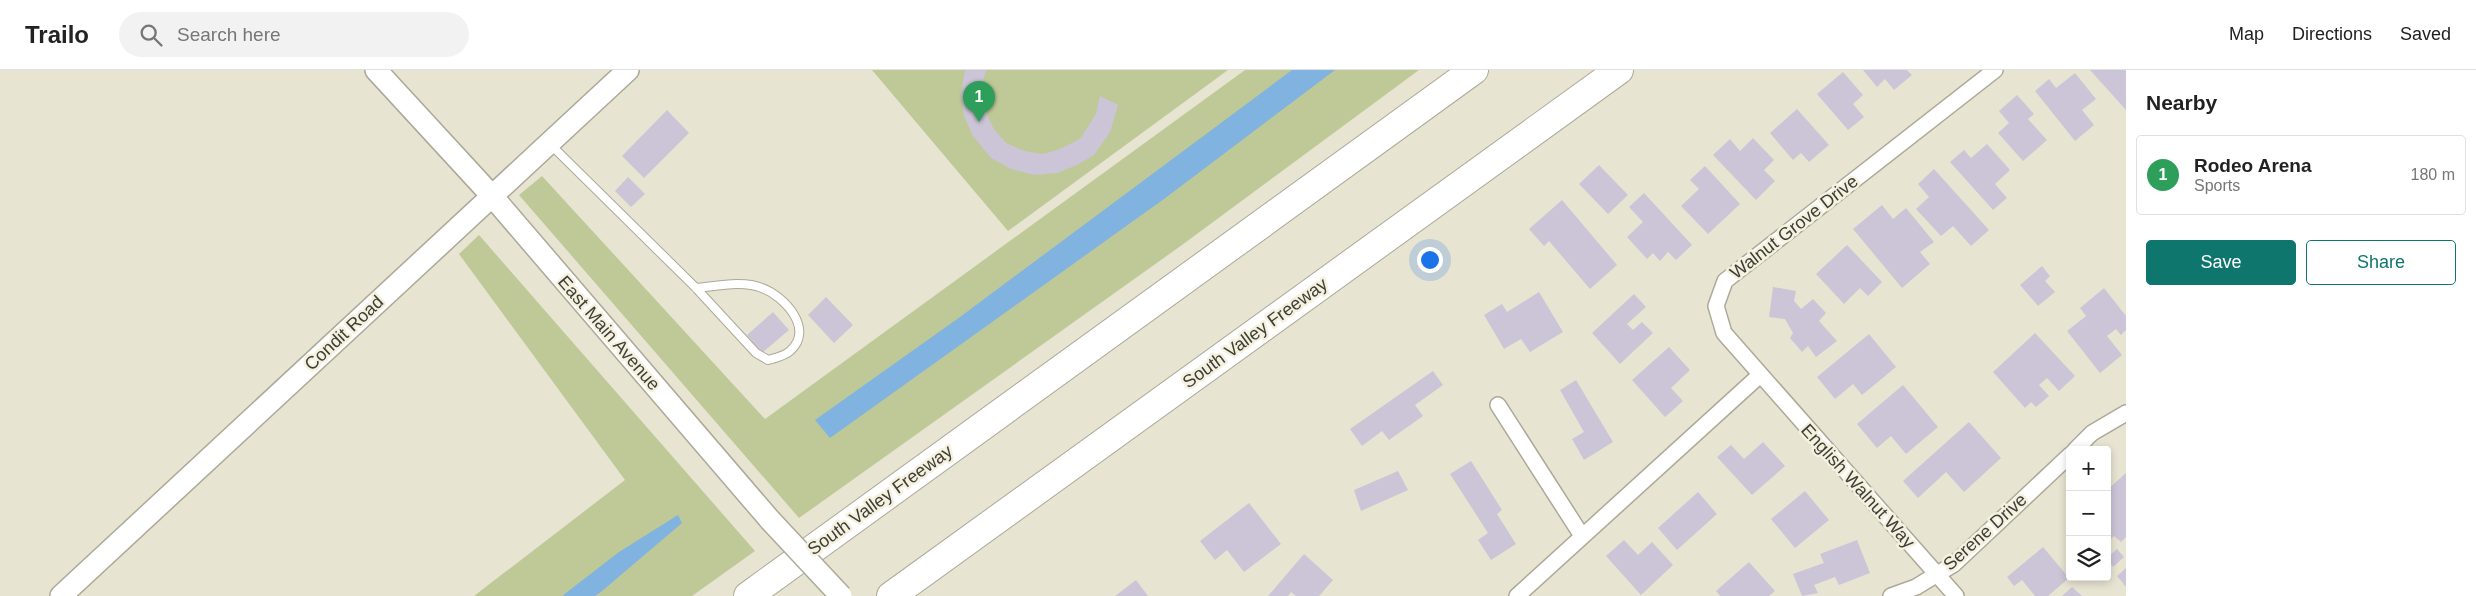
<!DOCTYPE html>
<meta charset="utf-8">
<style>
:root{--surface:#fff;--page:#f2f2f2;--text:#222;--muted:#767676;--line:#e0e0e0;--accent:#0f766e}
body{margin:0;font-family:Helvetica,sans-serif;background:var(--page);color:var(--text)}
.controls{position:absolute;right:15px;bottom:15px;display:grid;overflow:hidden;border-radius:5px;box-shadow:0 2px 8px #0003}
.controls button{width:45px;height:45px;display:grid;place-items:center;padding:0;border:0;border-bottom:1px solid var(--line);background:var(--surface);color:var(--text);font:25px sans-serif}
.you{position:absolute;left:1429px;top:189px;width:18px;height:18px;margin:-12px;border:4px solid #fff;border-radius:50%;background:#1a73e8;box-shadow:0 0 0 8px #1a73e833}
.badge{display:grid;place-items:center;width:32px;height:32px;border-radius:50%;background:var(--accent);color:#fff;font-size:16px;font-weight:700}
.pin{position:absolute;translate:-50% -41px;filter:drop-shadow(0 1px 2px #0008)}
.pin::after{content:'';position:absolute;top:26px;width:18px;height:15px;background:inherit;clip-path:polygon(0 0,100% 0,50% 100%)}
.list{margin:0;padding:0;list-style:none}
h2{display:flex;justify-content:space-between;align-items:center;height:65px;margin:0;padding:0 20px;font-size:21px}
h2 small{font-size:16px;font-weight:400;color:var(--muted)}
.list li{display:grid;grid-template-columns:32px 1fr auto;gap:15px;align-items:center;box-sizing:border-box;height:80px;margin:0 10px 10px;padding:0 10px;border:1px solid var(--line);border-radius:5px}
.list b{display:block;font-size:19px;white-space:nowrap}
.list p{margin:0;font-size:16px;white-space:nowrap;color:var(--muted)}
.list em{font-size:16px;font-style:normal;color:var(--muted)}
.actions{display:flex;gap:10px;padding:15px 20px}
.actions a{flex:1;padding:11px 0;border:1px solid var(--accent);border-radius:5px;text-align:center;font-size:18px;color:var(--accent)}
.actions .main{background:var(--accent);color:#fff}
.icon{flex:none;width:28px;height:28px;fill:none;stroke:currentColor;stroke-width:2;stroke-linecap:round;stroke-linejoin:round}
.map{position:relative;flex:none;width:2126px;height:526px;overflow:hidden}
header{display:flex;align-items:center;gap:30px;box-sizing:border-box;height:70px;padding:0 25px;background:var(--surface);border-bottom:1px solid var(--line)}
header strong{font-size:24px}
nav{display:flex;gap:28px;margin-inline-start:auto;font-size:18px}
.search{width:350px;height:45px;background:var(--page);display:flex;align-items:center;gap:12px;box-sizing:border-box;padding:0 18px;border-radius:28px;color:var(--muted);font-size:19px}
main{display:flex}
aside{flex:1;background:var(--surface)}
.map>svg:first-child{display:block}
</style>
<header>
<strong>Trailo</strong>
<div class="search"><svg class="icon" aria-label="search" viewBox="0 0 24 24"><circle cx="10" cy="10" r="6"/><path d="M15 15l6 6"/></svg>Search here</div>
<nav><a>Map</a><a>Directions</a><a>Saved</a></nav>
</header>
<main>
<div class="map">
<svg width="2126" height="526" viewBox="0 0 2126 526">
<rect width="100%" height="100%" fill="#e8e4d2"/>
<path fill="#bfc998" d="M872 0H1228L1008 161Z
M1245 0H1419L1182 175 799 448 519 125 542 106 765 349Z
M479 165 755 481 692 526H474L625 410 459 184Z"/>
<path fill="#80b3df" d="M1292 0H1335L1164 129 830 368 815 350 960 247Z
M678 445 682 453 602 521 595 526H562L619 482Z"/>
<path fill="#cbc5d7" d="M965 0H986L982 16 985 41 994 59 1006 73 1024 81 1043 84 1060 79 1080 69 1096 44 1100 26 1118 35 1110 62 1094 85 1077 95 1057 103 1034 105 1011 99 991 88 973 66 964 46 961 24Z
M1863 0H1907L1912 5 1894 20 1885 9 1877 17Z
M2090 0H2126V40Z
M1843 2 1863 25 1853 34 1864 47 1848 60 1817 24Z
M2075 3 2096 29 2082 40 2094 55 2075 71 2035 21 2049 9 2056 18Z
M2017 25 2034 44 2028 49 2047 70 2023 91 1998 63 2009 53 1999 41Z
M1797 39 1829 75 1809 92 1801 83 1793 90 1770 63Z
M667 40 689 63 644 108 622 86Z
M1753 68 1774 90 1764 100 1775 111 1756 130 1713 85 1730 69 1740 81Z
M1987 74 2010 100 1995 114 2007 128 1993 140 1950 92 1964 80 1971 88Z
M1599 95 1628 125 1608 144 1579 114Z
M1705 96 1740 134 1708 164 1681 136 1699 119 1690 110Z
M1934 99 1989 160 1971 176 1953 156 1941 166 1916 139 1929 127 1918 114Z
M628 107 645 124 631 137 615 121Z
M1644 123 1692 175 1676 190 1668 182 1660 191 1653 183 1647 189 1627 167 1643 152 1629 137Z
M1562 130 1617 195 1590 219 1549 171 1544 176 1529 159Z
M1882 135 1893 149 1906 138 1934 172 1920 182 1930 194 1902 218 1853 159Z
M1847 175 1882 212 1868 226 1860 218 1844 234 1816 204Z
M2042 196 2050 206 2045 211 2055 222 2038 236 2020 215Z
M1773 217 1796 221 1794 231 1801 239 1813 229 1826 243 1819 251 1837 271 1816 287 1808 276 1802 282 1790 268 1793 263 1785 249 1769 247Z
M2104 218 2126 246V260L2121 265 2116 259 2107 266 2122 285 2100 303 2067 261 2086 246 2080 238Z
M1539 222 1563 262 1530 282 1521 269 1504 279 1484 245 1502 234 1507 242Z
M1634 224 1646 237 1627 254 1633 260 1642 252 1653 263 1620 294 1592 263Z
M826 227 853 255 834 273 808 245Z
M773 242 789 260 762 283 747 265Z
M2035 263 2075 306 2059 321 2047 308 2039 315 2049 326 2036 337 2031 332 2025 338 1993 302Z
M1869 264 1896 297 1862 325 1853 314 1835 329 1817 307Z
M1669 277 1690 300 1671 318 1683 331 1665 347 1632 310Z
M1433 301 1443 315 1415 335 1423 346 1389 370 1382 361 1362 376 1350 359Z
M1576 310 1613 372 1584 390 1572 369 1584 362 1560 320Z
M1903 315 1938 357 1906 384 1891 366 1877 378 1857 354Z
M1969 352 2001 388 1964 422 1946 402 1918 428 1903 411Z
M1763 372 1785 396 1752 425 1717 387 1731 375 1744 389Z
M1471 391 1502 440 1497 444 1516 474 1491 490 1478 470 1488 463 1450 404Z
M1398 401 1408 420 1361 441 1354 420Z
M2126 403V467L2121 472 2114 466 2107 473V420Z
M1805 421 1829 450 1795 478 1771 449Z
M1698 422 1717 444 1677 480 1658 458Z
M1249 433 1281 474 1244 502 1227 480 1215 490 1200 471Z
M1624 470 1638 485 1652 472 1673 495 1641 525 1606 486Z
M1857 470 1870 503 1839 515 1835 507 1814 515 1818 523 1802 526 1793 504 1824 493 1820 484Z
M2043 477 2069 508 2048 526H2035L2022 510 2014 516 2007 507Z
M2117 479 2124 487 2113 497 2107 488Z
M1304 484 1333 510 1319 526H1296L1291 522 1288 526H1268Z
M1749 492 1775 521 1769 526H1720L1716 521Z
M2126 498V517L2117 506Z
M1136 510 1148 526H1115Z
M2072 517 2082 526H2062Z"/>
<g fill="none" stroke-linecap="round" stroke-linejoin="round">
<defs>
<path id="lane" d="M550 74 696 218 756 283 768 290C775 288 785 286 790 281 815 259 784 226 762 218 743 210 717 216 696 218"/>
<path id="street" d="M1498 335 1582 466
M2075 380 2092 363 2126 343
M1517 526 1760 305
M1891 526 1916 517 1954 494 2070 385
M1956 526 1724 263 1716 236 1725 211 1995 0"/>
<path id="secondary" d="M376 0 492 126 770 450
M61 526 628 0"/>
<path id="highway" d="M748 526 1474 0
M891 526 1619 0"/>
</defs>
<use href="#lane" stroke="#ada998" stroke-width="10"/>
<use href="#street" stroke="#ada998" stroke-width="18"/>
<use href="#secondary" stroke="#ada998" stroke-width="24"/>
<use href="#highway" stroke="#ada998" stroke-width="30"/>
<use href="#lane" stroke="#fff" stroke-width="8"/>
<use href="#street" stroke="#fff" stroke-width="15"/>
<use href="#secondary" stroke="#fff" stroke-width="21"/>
<use href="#highway" stroke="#fff" stroke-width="28"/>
<defs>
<path id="secondary-bridge" d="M770 450 841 526"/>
</defs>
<use href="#secondary-bridge" stroke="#ada998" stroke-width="24" stroke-linecap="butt"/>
<use href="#secondary-bridge" stroke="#fff" stroke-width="21"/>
</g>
<g text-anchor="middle" stroke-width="5" stroke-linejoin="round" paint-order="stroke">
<g font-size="18" fill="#3e3d36" stroke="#f5f1df">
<text transform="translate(1794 157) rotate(-38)" y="6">Walnut Grove Drive</text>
<text transform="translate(344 263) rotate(-43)" y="6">Condit Road</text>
<text transform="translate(609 263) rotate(49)" y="6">East Main Avenue</text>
<text transform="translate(1255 263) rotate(-36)" y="6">South Valley Freeway</text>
<text transform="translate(1858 416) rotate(48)" y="6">English Walnut Way</text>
<text transform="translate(880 430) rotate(-36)" y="6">South Valley Freeway</text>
<text transform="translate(1985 462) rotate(-42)" y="6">Serene Drive</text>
</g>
</g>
</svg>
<div class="controls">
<button>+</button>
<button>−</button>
<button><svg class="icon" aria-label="layers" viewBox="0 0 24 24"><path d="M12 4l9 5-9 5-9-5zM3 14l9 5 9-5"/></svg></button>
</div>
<div class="you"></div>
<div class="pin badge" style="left:979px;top:52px;background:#2e9e5b">1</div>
</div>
<aside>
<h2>Nearby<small></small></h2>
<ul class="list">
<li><span class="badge" style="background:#2e9e5b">1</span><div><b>Rodeo Arena</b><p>Sports</p></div><em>180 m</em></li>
</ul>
<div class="actions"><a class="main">Save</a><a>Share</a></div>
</aside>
</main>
